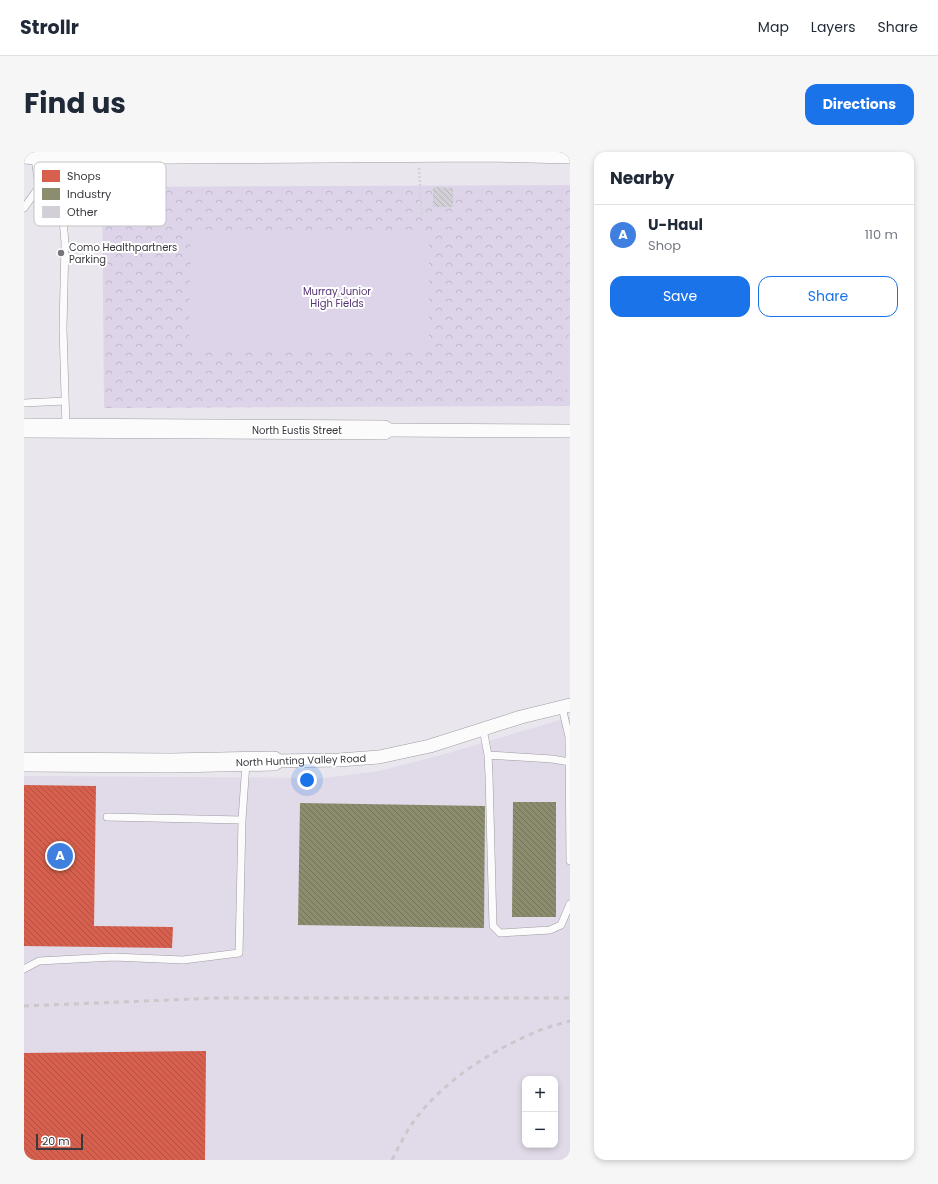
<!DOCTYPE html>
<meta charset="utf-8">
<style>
:root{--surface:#fff;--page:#f6f6f7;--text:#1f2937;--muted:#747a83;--line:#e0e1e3;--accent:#1a73e8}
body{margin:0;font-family:Poppins,sans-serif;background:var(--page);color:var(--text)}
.controls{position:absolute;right:12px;bottom:12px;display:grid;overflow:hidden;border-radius:8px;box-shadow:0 2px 6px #0003}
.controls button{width:36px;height:36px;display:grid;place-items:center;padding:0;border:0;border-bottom:1px solid var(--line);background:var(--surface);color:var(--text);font:20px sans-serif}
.scale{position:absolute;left:12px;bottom:10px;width:47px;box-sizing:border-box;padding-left:4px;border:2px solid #3a373d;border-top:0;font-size:11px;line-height:14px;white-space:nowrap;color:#3a373d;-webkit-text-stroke:3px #fff;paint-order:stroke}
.you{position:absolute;left:283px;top:628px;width:14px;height:14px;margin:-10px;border:3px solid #fff;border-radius:50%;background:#1a73e8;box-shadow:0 0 0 6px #1a73e833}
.badge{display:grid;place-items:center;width:26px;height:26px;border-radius:50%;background:var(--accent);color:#fff;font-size:13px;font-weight:700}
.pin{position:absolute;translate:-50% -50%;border:2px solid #fff;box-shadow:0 1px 4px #0006}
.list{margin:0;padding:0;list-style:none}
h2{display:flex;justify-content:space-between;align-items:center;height:52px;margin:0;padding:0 16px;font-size:17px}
h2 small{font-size:13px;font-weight:400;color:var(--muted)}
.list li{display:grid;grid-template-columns:26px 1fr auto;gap:12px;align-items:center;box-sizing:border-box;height:60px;padding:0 16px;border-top:1px solid var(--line)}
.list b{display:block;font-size:15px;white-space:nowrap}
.list p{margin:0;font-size:13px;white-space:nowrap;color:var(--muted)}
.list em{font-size:13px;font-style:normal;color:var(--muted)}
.actions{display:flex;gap:8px;padding:12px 16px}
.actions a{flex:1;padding:9px 0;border:1px solid var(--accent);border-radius:12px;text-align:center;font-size:14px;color:var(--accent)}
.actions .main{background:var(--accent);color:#fff}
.map{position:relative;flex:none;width:546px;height:1008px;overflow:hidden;border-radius:12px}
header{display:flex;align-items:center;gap:24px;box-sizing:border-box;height:56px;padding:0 20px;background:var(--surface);border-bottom:1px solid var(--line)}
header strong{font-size:19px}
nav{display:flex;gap:22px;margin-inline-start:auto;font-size:14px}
.intro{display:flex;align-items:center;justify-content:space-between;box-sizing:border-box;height:96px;padding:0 24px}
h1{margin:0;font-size:28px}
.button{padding:10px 18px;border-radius:12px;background:var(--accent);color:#fff;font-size:14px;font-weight:700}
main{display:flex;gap:24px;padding:0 24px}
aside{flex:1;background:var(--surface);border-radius:12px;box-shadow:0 2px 6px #0003}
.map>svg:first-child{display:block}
</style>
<header>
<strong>Strollr</strong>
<nav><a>Map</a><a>Layers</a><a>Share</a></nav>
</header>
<div class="intro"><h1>Find us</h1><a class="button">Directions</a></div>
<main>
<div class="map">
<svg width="546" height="1008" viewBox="0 0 546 1008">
<defs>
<pattern id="park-crowns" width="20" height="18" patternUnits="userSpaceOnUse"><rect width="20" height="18" fill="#ded4ea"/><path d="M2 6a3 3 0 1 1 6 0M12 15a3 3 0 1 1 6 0" fill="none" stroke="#bfb7ca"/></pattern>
<pattern id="shops-back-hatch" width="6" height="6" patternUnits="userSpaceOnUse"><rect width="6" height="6" fill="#d6604d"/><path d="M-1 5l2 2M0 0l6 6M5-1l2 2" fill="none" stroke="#af5041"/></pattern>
<pattern id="industry-back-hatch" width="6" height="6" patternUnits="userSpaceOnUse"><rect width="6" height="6" fill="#8c8c6e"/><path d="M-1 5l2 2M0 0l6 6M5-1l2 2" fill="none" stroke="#73735c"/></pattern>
<pattern id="building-back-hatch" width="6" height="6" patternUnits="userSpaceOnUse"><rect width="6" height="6" fill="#d2cfd6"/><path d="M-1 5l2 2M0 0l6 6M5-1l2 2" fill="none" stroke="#b5b2b9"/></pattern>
</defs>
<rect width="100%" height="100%" fill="#eae6ee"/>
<path fill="#e1dae8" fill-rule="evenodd" d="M546 565V1008H0V624L300 626 355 619 421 602ZM501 927H531V993H501Z"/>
<path fill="url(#park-crowns)" d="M546 33V254L80 256 78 35Z"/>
<path fill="#ded4ea" d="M167 78 405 81V197L165 195Z
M546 175V238H536Z"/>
<path fill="url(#shops-back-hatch)" d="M0 633 72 634 70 774 149 775 148 796 0 794Z
M182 899 181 1008H0V901Z"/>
<path fill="url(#industry-back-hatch)" d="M489 650H532V765H488Z
M276 651 461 654 460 776 274 773Z"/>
<path fill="url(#building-back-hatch)" d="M409 35 429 36V55H409Z"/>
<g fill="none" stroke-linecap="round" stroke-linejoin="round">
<defs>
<path id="lane" d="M15 35 37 44 41 91 39 176 42 276
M0 56 15 35 11 6
M0 251 41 249
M538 555 545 585 546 709
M459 577 464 603 465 623 469 774 476 781 526 778 537 773 546 752
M464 603 528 607 546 610
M83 665 218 668 222 611
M0 817 15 809 90 805 159 808 215 801 218 668"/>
<path id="street" d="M0 5 11 6 460 3 546 5
M360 278 546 279
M250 609 315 608 355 605 406 594 497 565 546 553"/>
<path id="secondary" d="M0 276 360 278
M0 610 147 611 250 609"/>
</defs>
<use href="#lane" stroke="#9e9ba1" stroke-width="8"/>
<use href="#street" stroke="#9e9ba1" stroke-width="14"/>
<use href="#secondary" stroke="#9e9ba1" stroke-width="20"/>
<path stroke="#d5d3d6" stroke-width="2.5" stroke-dasharray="2 2" stroke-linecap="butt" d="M395 16 398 64"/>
<use href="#lane" stroke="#fcfbfc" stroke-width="7"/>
<use href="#street" stroke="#fcfbfc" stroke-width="13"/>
<use href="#secondary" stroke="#fcfbfc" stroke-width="19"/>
<path stroke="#cac8cb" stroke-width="3" stroke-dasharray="5 5" stroke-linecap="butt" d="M0 854 192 846H546
M368 1008C374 996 380 984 387 973 417 930 466 899 514 879 524 875 535 872 546 869"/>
</g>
<circle fill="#78747b" stroke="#fff" stroke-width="1.5" cx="37" cy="101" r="4"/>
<g text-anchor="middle" stroke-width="4" stroke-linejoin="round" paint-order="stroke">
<g font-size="10" fill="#3a373d" stroke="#fff" text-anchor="start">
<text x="45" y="99">Como Healthpartners<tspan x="45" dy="12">Parking</tspan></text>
</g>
<g font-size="10" fill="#553474" stroke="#fff">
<text x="313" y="143">Murray Junior<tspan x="313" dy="12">High Fields</tspan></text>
</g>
<g font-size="10" fill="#3a373d" stroke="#fff">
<text x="273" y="282">North Eustis Street</text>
<text transform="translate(277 608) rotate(-2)" y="4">North Hunting Valley Road</text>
</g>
</g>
<rect x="10" y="10" width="132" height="64" rx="6" fill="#fff" stroke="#c4c3c5" stroke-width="1"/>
<rect x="18" y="18" width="18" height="12" fill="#d6604d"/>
<rect x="18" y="36" width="18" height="12" fill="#8c8c6e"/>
<rect x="18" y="54" width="18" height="12" fill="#d2cfd6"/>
<g font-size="11" fill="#3a373d">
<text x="43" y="28">Shops</text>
<text x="43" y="46">Industry</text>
<text x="43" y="64">Other</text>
</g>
</svg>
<div class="controls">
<button>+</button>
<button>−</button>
</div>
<div class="scale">20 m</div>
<div class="you"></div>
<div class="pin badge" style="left:36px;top:704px;background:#3f7fe0">A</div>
</div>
<aside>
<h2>Nearby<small></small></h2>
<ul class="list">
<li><span class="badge" style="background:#3f7fe0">A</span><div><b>U-Haul</b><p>Shop</p></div><em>110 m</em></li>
</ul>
<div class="actions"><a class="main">Save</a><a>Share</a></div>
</aside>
</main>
